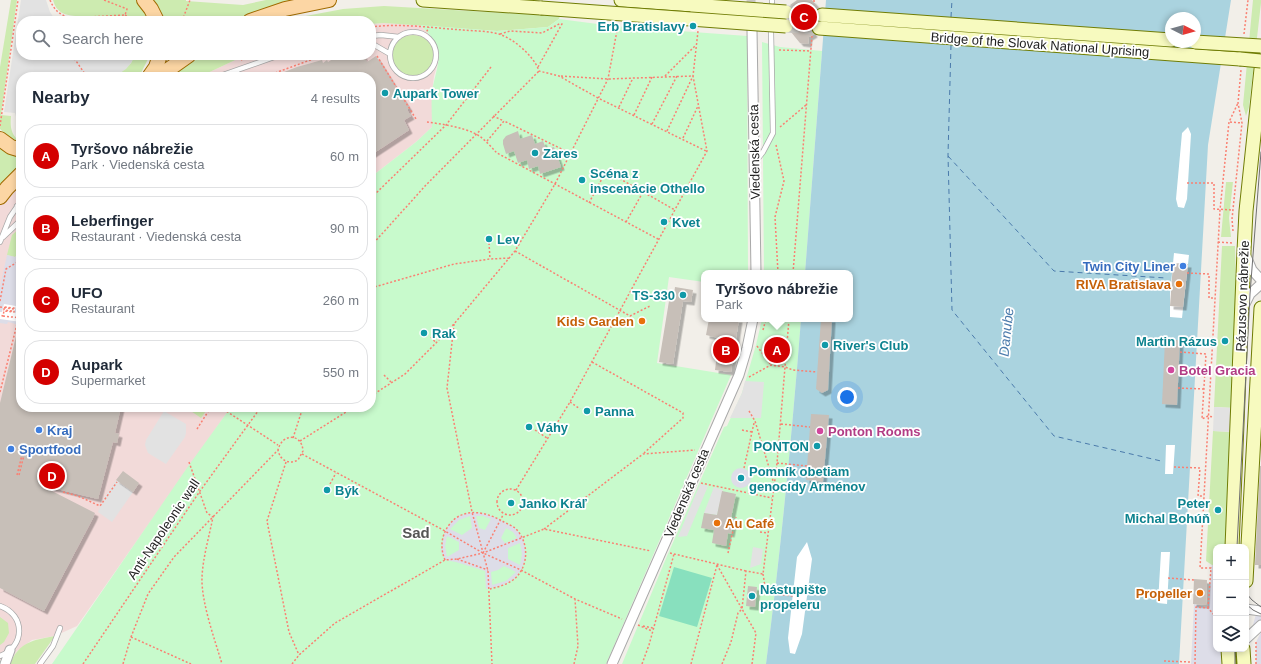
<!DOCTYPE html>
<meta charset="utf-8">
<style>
:root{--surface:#fff;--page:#f2f2f3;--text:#1f2937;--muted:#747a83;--line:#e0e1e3;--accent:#d40000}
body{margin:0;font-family:Arial,sans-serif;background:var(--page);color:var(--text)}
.controls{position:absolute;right:12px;bottom:12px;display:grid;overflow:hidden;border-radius:8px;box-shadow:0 2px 6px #0003}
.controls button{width:36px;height:36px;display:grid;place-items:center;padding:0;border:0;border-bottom:1px solid var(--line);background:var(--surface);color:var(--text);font:20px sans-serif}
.compass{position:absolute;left:1165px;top:12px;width:36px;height:36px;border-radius:50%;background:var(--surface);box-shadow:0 2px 6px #0003;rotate:96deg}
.you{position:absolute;left:847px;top:397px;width:14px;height:14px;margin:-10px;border:3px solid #fff;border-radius:50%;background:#1a73e8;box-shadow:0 0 0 6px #1a73e833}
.badge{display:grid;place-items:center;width:26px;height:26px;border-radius:50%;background:var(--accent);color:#fff;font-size:13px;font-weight:700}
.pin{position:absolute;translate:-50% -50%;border:2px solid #fff;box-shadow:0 1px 4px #0006}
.popup{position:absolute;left:701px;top:270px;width:152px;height:52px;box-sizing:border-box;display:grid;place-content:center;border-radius:8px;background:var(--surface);filter:drop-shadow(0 1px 3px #0005);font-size:13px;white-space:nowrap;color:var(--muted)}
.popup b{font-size:15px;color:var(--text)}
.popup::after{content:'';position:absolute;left:50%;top:100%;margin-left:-8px;border:8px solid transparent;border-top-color:var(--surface)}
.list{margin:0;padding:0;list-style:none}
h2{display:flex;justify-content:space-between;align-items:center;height:52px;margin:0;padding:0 16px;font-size:17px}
h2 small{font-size:13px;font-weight:400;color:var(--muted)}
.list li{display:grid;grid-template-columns:26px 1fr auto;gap:12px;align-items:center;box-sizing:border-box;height:64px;margin:0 8px 8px;padding:0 8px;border:1px solid var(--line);border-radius:16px}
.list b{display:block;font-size:15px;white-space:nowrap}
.list p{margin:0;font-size:13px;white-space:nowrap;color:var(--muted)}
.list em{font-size:13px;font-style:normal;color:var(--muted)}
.icon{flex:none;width:22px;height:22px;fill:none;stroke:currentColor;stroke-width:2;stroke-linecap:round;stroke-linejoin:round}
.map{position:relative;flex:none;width:1261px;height:664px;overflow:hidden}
.search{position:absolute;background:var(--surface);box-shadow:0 2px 6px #0003;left:16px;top:16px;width:360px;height:44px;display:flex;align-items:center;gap:10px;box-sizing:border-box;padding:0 14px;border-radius:16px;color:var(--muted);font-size:15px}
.panel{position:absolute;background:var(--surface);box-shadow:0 2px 6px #0003;left:16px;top:72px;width:360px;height:340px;border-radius:16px}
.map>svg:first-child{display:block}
</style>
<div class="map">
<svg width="1261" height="664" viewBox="0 0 1261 664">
<defs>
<filter id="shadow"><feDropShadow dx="3.5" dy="3.5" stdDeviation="0" flood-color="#0004"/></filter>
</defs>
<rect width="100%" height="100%" fill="#f2efe9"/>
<path fill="#f2dad9" d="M384 23 420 25 434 40 438 50 439 59 434 76 432 92V127L416 142 371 177V77H199L246 55H371V24Z
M21 182V407H231L77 626 55 636 32 640 17 651 13 657 0 660V203Z"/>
<path fill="#cdebb0" d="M11 0H17L1 115 11 116C10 127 11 134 19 141H14L0 129V67Z
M53 0H136L142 6 151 21 75 20V16C64 15 56 12 53 0Z
M151 0H186V1L243 5 266 0H303L251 15 238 21H163Z
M1253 0H1261V3L1249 107 1246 116 1243 105Z
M384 6 541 15 560 16 559 19 548 27 497 31 384 23 371 24V21H279L343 9Z
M392 56a21 21 0 1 1 42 0a21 21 0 1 1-42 0Z
M135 55H150L141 73 136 77H121L119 74 131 63Z
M204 55H246L199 77H167Z
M0 147 11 155 21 156V166L0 189Z
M1226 182H1233L1229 218 1231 237H1221Z
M21 227V251L15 257 7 255 12 235Z
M1222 246H1235L1237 324 1234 408 1214 407Z
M185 407H205L206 411 201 418Z
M1213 431 1233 432 1227 547H1216V565H1212L1206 561Z
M0 617 8 623 9 633 4 642 0 645Z
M55 636 35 664H10C19 642 33 640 55 636Z"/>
<path fill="#c8facc" d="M559 19 613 26 747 36 748 273H704V282L669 277 657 363 731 375 606 664H52L189 465 231 407H371V177L416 142 432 127C432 116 431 104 432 93 433 80 441 62 438 50 436 40 427 32 420 25L497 31 548 27Z
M762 42 780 47 822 51 805 273H764Z
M762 319H801C792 434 781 549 766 664H622L667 556 724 427 727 426 742 393 756 345Z"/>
<path fill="#88e0be" d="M674 567 712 578 697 627 659 616Z"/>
<path fill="#e2e2e2" d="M21 0H46L50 12 54 18 79 21H21V55H135L131 63 126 69 114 77H21V128L18 124 15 113 4 112Z
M745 381 764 382 761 418H730L742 393Z
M1214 407 1234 408 1233 432 1213 431Z
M164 411 186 424V433L185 437 166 464 148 453 145 445 146 440Z
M116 480 133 492 112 522 98 512 104 498Z
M700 484 708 486 687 536 678 537Z
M714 487 723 490 717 515 704 513Z
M753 547 763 549 761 564 750 568Z"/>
<path fill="#dddde8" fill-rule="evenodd" d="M21 251V308L19 312 21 322H19V325L8 322 7 324 0 323V287L7 255 15 257Z
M731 478a10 10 0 1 1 20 0a10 10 0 1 1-20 0Z
M472 512 486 514 501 520 515 528 523 538 525 548V560L521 570 514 579 503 585 486 589 485 571 456 562 445 560 441 551 445 531 451 522 459 516ZM470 516 472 528 462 535 450 529 459 520ZM476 516H483L491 519 485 530 479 528ZM506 528 513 532 517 538 505 543 501 538ZM447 536 459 542V550L447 557 445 546ZM520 543 522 554 520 565 508 559V548ZM504 566 516 572 506 581 492 585 491 572 498 570Z
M1212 565H1216V649H1221L1222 664H1191L1194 604 1208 608Z
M1257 610 1261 611V664H1256V642L1261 632 1253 625Z"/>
<path fill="#aad3df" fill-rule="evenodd" d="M826 0H1231L1208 145 1179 664H766C781 549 792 434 801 319H850V273H805ZM1171 18H1195V42H1171Z"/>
<path fill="#fff" d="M1188 127 1191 134 1187 199 1184 208 1178 207 1176 199 1182 133Z
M1174 253 1189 255 1182 318 1170 317V294Z
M4 304 16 306 14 313 19 312 21 322 0 319V312H2Z
M1166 445H1175L1173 474H1165Z
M807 542 812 559 802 634 795 654 790 653 788 638 797 557Z
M1161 552H1170L1167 604 1158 603Z"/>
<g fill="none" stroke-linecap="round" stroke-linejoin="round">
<path stroke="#4a7aab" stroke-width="1" stroke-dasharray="5 4" stroke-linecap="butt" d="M951 17 952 0
M951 45 948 155 952 310 1054 436 1161 461
M948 156 1054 271 1166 278"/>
</g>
<path fill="#c7bfb8" filter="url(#shadow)" d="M797 0H812L819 8 816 10 814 14 817 21 813 23 811 27 814 34 809 37 808 44 800 43 791 32 794 26 793 22 790 19 793 16 794 12 793 8 790 5Z
M339 55H351L353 58 359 55H363L367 62 376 56 409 108 407 110 411 116 404 120 409 130 371 155V77H274V76L297 67 322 60 323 63 327 60 328 62Z
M518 131 520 139 532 135 535 144 543 141 546 149 554 147 561 167 540 174 538 166 529 169 527 160 518 163 514 151 506 154 503 144V140L506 136Z
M1173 263 1188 264 1183 307 1170 306Z
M675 287 693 290 691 302 683 301 673 364 659 362 669 301H673Z
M709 319H739L731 372 715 370 719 338 706 335Z
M821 319H832L828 390 822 393 816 389Z
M18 328H21V407H121L115 433 119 434 117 443 113 442 98 499 49 487 48 489 95 513 93 518 44 611 0 588V403Z
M1165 340H1180L1177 405 1162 404Z
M811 414 829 415 823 482 806 480Z
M1260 466H1261V565H1255Z
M123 471 139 483 133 492 116 480Z
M722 491 736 494 731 518 734 519 731 534 728 533 726 546 712 543 714 530 701 528 704 513 717 515Z
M1194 579 1207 580 1206 605 1193 604Z
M748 586 757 587 755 607 746 606Z"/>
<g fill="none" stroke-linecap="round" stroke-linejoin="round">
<path stroke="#c8c6c1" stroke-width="9" stroke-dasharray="9 4.5" stroke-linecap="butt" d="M751 0 752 29"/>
<path stroke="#c8c6c1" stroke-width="13" stroke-dasharray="13 6" stroke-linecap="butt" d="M786 12 822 15
M786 26 819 28"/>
<defs>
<path id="service" d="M772 2V0
M390 55a23 23 0 1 1 46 0a23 23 0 1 1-46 0Z
M371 36 381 35 399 37
M371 43 390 54
M217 77 280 55
M228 77 237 71
M756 161 763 152 773 133 771 32
M17 206 21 214
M3 237 21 220
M0 242 10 217 21 201
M0 606C26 615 25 647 0 656
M40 664 53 646 60 628"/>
<path id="minor" d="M752 30 756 273
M1246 256 1252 270 1261 280
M1244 306 1250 294 1261 284
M1246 609 1261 611
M1246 639 1261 625
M5 664 10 650
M612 664 739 375 747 348 753 319"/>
<path id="secondary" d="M423 0 541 8
M621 0 692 5
M822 15 1171 40
M819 28 1240 59
M1232 547 1244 251 1246 211 1261 69
M1246 581 1261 308
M1228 649 1229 664
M1243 649 1244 664"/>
<path id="primary" d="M144 0 151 9 157 21
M250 21 285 9 329 0
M149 77 156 67 160 55
M158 77 189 55
M0 139 11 147 21 150
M0 197 7 188 21 174"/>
</defs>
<use href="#service" stroke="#a9a9a9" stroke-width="6"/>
<use href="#minor" stroke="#a9a9a9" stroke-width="11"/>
<use href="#secondary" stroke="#707d05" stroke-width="15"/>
<use href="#primary" stroke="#a06b00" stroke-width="16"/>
<path stroke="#fa8072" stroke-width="1.5" stroke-dasharray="2 2" stroke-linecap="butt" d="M50 0C54 10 60 15 70 18L125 15 127 9 104 0
M814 2V0
M125 15 137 21
M182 21 190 0
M371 27C401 23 433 28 463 30 475 31 488 31 499 34 514 39 534 56 539 71L559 76 598 98 706 151
M500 34 510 31 542 33 561 23
M1244 34 1248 0
M425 35 429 27
M779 50 811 51
M72 55 87 77
M324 55 330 60
M377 56 416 119
M241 60 252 55
M538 67 563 22
M561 76 608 79 693 76
M665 76 696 45
M114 77H116
M205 77 211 74
M264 77 324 55
M619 107 633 78
M634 115 652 77
M493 116 504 121
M427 122C442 124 462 127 476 134 485 139 491 147 497 153L658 239
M1230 122 1242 123
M652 124 677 76
M0 126 18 0
M780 127 806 105
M667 131 693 76 698 31
M683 138 698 106
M487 141 504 121 570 153
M776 145 784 181 775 217 778 273
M1187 183H1214V209L1233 210
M371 198 446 125 491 67
M589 203 606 171 675 210
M626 222 643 192
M1233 231 1232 219 1242 123 1238 103 1241 70
M1218 242 1232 243
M489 243 490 259
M371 246 426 185 539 71
M515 251 630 316 650 306
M793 273 812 36
M1187 273 1209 274V298H1215
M371 288 454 264 490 259 510 258
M0 301 6 269 21 260
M0 307 13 309V311L4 310V307L14 308V312L4 311 3 316 0 315
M454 324 447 388 472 512 488 571 492 664
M763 330 766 319
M431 337 436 343
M757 346 771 365
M1180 352 1206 354 1202 419 1208 416 1213 417
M592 362 683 413V418L644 453
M384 375 391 382
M749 377 771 365 785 367 793 370 817 372
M1178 388 1204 389
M0 392 17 324 18 313 21 304
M371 396 405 374 436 343 454 324 515 251 555 184 608 79 618 25
M570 402 580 409
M220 407 278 445
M180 410 182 407
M226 411 229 407
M749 411 755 421 774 484
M781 424 810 427
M197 429 211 407
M535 430 547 438
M742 430 752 432
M293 438 303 407
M300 441 354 407
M302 454 445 531 483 553 521 570 575 599 622 619
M189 462 207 513 213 517C209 537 203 557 202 577 201 602 215 640 222 664
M286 462 267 521 289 632 299 655
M777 463 807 466
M1174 467 1200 468 1198 496H1204
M744 468 754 423
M17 475 23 451
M19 475 25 451
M701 483 772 498
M330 484 336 473
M497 502a13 13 0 1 1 26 0a13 13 0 1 1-26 0Z
M516 490 570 402 707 151 693 76
M63 492 78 496 100 506 117 482
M544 529 643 454 695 450
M760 532 768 533
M483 553 503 515
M670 553 746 571
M728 553 736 517
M457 559 488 570
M445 560C440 548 441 536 449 525 463 506 487 512 504 522 508 524 512 526 515 528 530 542 529 568 513 580 506 585 498 587 490 589
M717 565 742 609 738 613 731 642 722 664
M763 574 766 593 793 596
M1168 578 1194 580
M1208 608 1211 568H1200L1220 210 1229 122 1238 103
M638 625 652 631
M643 626 653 628
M131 637 191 664
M1256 642V664
M1164 661 1190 662V664
M83 664 200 491 261 407
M123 664 131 637 148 594 174 557 278 450C282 433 302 433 303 451L298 460C288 465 280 460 278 450
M292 664 299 655 335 623 445 560 457 559 483 553 544 529 651 551
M574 664 578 646 575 599
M642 664 649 645 674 554
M691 664 717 565
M752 664 756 633 742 609 746 571 763 574 777 463 789 319
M1195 664 1196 607 1208 608 1216 617"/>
<use href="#service" stroke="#fff" stroke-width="4.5"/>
<use href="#minor" stroke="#fff" stroke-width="9"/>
<use href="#secondary" stroke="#f7fabf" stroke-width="13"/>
<use href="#primary" stroke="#fcd6a4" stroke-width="14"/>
<path stroke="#707070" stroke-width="1" d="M1237 547 1250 294 1261 152
M1246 593 1252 600 1261 607
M1246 604 1253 610 1261 614
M1235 649V664"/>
<defs>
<path id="secondary-bridge" d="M692 5 786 12
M541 8 786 26
M1195 42 1261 46
M1240 59 1261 61"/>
</defs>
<use href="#secondary-bridge" stroke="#707d05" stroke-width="15" stroke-linecap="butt"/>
<path stroke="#fa8072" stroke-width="1.5" stroke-dasharray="2 2" stroke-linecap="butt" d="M3 316 21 318"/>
<use href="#secondary-bridge" stroke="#f7fabf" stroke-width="13"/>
</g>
<g fill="#0f9aa8" stroke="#fff" stroke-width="1.5">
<circle cx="693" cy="26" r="4"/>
<circle cx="385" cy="93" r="4"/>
<circle cx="535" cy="153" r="4"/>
<circle cx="582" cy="180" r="4"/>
<circle cx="664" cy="222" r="4"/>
<circle cx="489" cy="239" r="4"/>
<circle cx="683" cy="295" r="4"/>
<circle cx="424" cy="333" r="4"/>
<circle cx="1225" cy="341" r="4"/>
<circle cx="825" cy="345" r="4"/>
<circle cx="587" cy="411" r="4"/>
<circle cx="529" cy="427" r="4"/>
<circle cx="817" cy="446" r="4"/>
<circle cx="741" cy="478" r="4"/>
<circle cx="327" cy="490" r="4"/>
<circle cx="511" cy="503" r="4"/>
<circle cx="1218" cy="510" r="4"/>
<circle cx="752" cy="596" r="4"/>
</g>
<g fill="#3f7fe0" stroke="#fff" stroke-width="1.5">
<circle cx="1183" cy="266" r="4"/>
<circle cx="39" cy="430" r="4"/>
<circle cx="11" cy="449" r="4"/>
</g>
<g fill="#e8710a" stroke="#fff" stroke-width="1.5">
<circle cx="1179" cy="284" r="4"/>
<circle cx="642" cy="321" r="4"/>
<circle cx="717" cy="523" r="4"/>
<circle cx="1200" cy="593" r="4"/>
</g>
<g fill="#d1479c" stroke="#fff" stroke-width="1.5">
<circle cx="1171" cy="370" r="4"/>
<circle cx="820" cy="431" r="4"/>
</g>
<g text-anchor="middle" stroke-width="3.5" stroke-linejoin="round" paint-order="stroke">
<g font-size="13" font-weight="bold" fill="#0d838f" stroke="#fff" text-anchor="start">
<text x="685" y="31" text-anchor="end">Erb Bratislavy</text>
<text x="393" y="98">Aupark Tower</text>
<text x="543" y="158">Zares</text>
<text x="590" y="178">Scéna z<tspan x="590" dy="15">inscenácie Othello</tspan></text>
<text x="672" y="227">Kvet</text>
<text x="497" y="244">Lev</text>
<text x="675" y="300" text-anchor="end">TS-330</text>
<text x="432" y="338">Rak</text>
<text x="1217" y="346" text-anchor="end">Martin Rázus</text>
<text x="833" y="350">River's Club</text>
<text x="595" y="416">Panna</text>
<text x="537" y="432">Váhy</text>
<text x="809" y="451" text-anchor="end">PONTON</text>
<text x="749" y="476">Pomník obetiam<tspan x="749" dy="15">genocídy Arménov</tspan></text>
<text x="335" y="495">Býk</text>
<text x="519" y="508">Janko Kráľ</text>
<text x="1210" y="508" text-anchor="end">Peter<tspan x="1210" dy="15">Michal Bohúň</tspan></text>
<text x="760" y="594">Nástupište<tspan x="760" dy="15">propeleru</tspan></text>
</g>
<g font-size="13" fill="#222" stroke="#fff">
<text transform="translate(1040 44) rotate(4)" y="5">Bridge of the Slovak National Uprising</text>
<text transform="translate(754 152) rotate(-91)" y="5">Viedenská cesta</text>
<text transform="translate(1242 296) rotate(-88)" y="5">Rázusovo nábrežie</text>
<text transform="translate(686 493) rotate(-67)" y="5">Viedenská cesta</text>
<text transform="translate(163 529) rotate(-56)" y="5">Anti-Napoleonic wall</text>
</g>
<g font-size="13" font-weight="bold" fill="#366cbe" stroke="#fff" text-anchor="start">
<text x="1175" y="271" text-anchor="end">Twin City Liner</text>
<text x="47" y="435">Kraj</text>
<text x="19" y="454">Sportfood</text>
</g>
<g font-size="13" font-weight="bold" fill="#c56008" stroke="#fff" text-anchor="end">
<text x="1171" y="289">RIVA Bratislava</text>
<text x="634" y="326">Kids Garden</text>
<text x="725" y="528" text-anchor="start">Au Café</text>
<text x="1192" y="598">Propeller</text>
</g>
<g font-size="13" font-weight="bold" fill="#b23c85" stroke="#fff" text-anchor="start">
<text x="1179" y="375">Botel Gracia</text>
<text x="828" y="436">Ponton Rooms</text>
</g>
<g font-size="14" font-style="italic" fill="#4a7aab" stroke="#fff">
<text transform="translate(1006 332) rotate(-84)" y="5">Danube</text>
</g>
<g font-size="15" font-weight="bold" fill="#555" stroke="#fff">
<text x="416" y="538">Sad</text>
</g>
</g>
</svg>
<div class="controls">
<button>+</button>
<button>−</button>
<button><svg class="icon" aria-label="layers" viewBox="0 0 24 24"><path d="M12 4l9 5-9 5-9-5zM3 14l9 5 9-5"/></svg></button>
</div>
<svg class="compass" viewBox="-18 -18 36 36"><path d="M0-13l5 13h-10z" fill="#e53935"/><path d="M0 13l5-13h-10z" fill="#747a83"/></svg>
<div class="you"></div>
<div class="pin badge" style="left:777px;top:350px">A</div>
<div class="popup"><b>Tyršovo nábrežie</b>Park</div>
<div class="pin badge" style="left:726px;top:350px">B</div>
<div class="pin badge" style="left:804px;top:17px">C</div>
<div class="pin badge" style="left:52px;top:476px">D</div>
<div class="search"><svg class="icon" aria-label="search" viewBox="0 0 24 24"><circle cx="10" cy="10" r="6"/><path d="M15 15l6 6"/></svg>Search here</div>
<section class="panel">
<h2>Nearby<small>4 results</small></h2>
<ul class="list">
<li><span class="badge">A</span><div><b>Tyršovo nábrežie</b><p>Park · Viedenská cesta</p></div><em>60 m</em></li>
<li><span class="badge">B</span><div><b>Leberfinger</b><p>Restaurant · Viedenská cesta</p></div><em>90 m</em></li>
<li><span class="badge">C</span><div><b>UFO</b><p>Restaurant</p></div><em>260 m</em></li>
<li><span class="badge">D</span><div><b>Aupark</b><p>Supermarket</p></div><em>550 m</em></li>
</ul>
</section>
</div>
